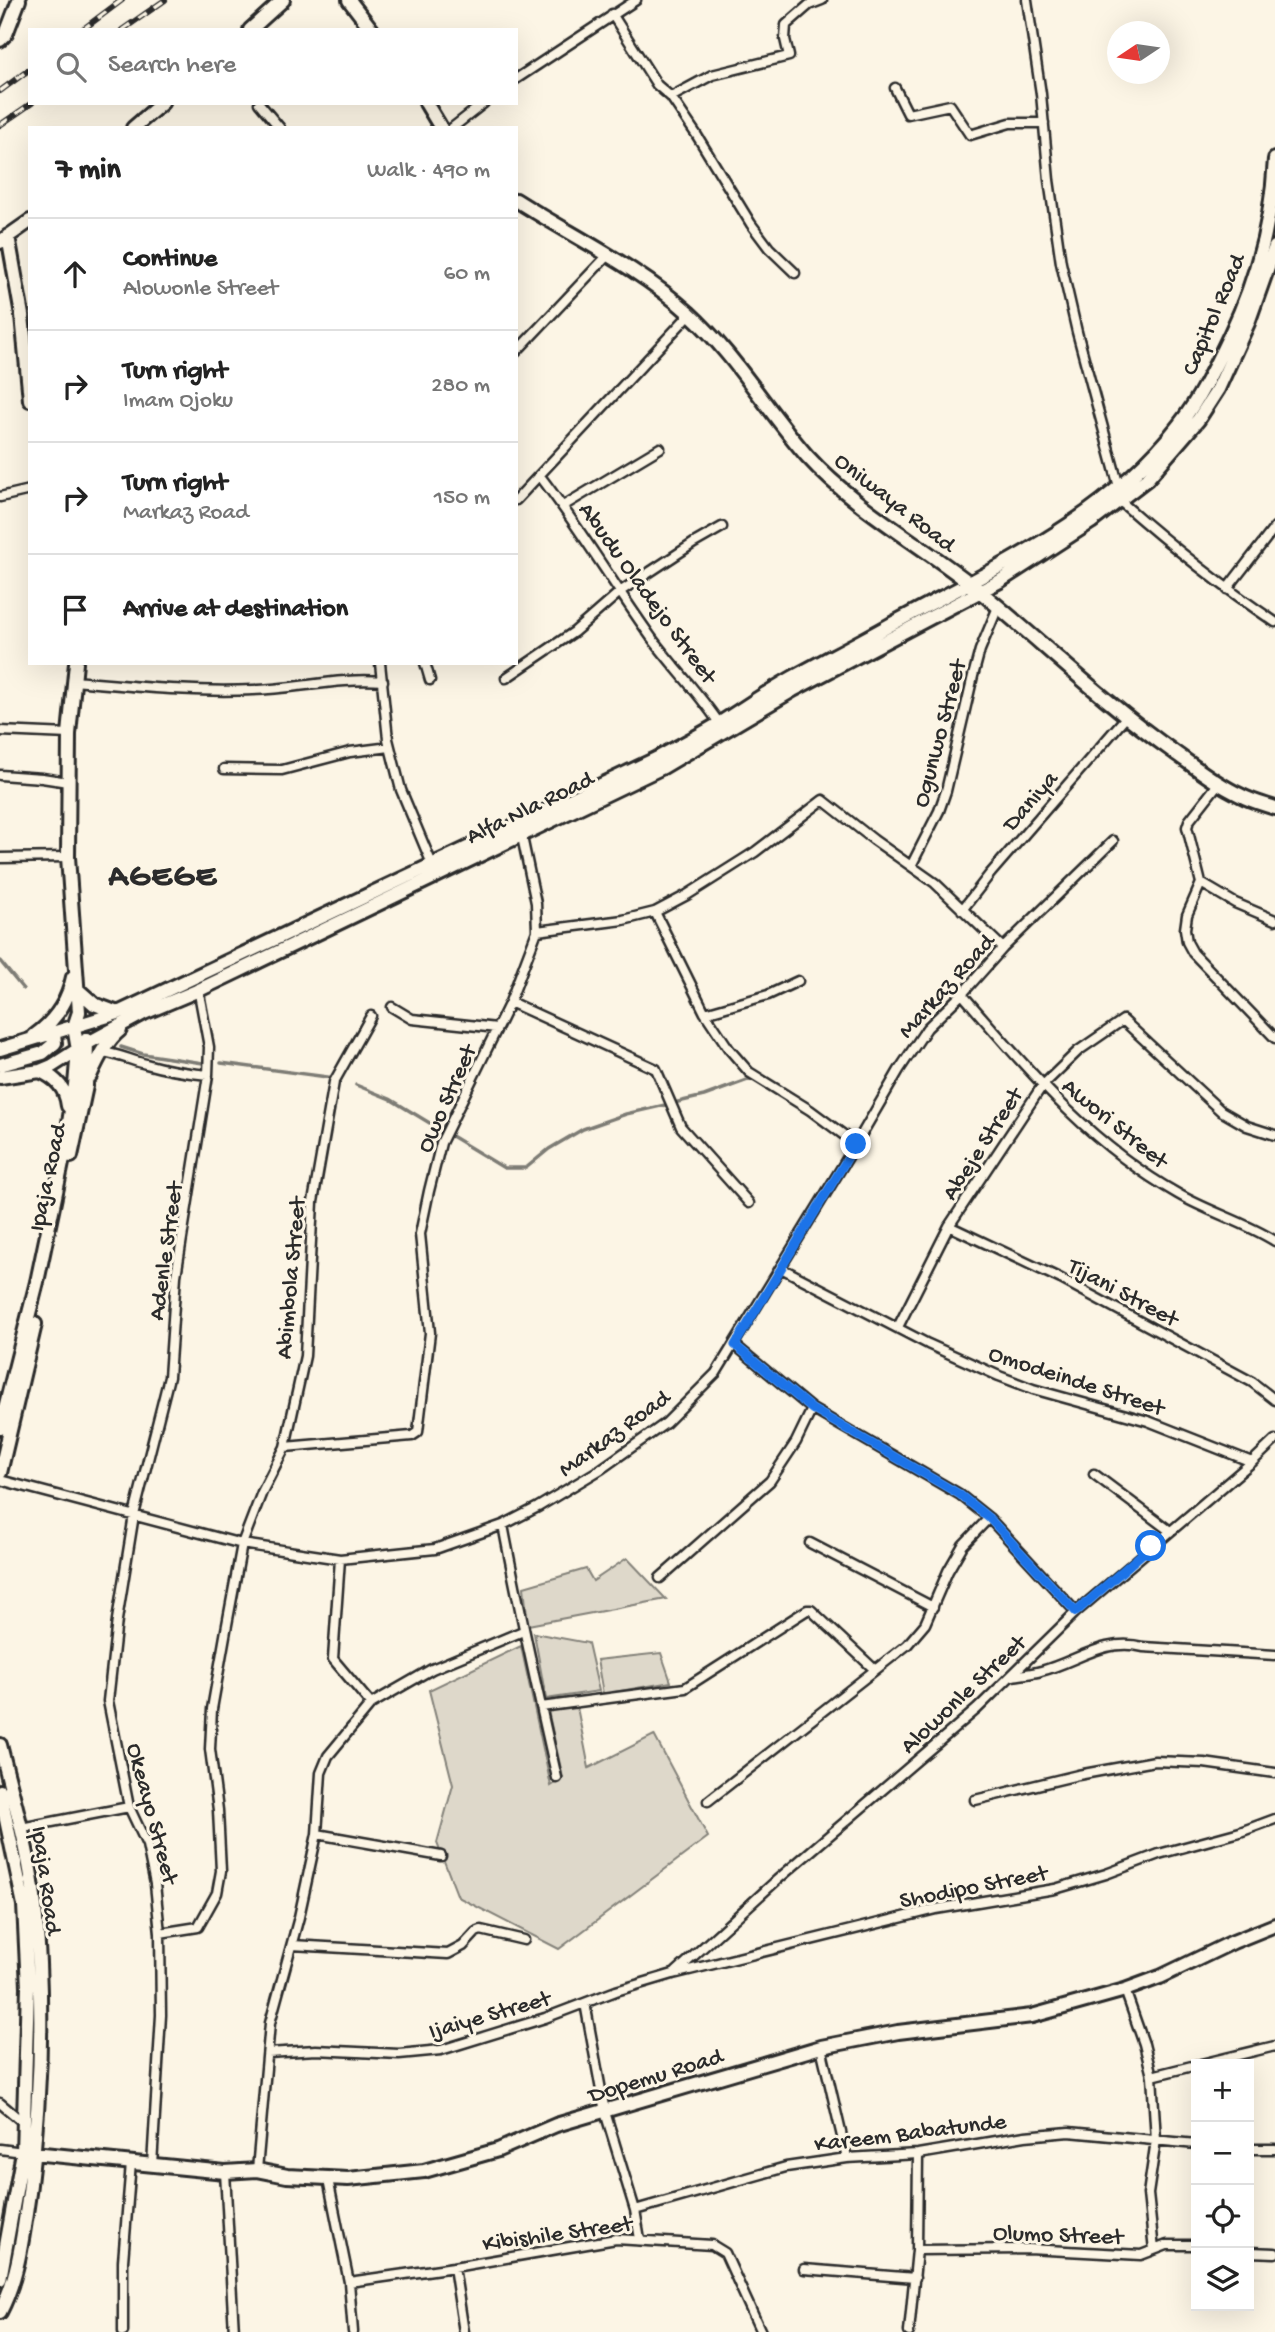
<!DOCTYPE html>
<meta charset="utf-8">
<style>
:root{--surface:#fff;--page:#f2f2f2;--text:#222;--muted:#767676;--line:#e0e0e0}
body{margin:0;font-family:"Gochi Hand",sans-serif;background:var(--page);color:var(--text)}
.controls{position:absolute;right:21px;bottom:21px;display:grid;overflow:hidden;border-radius:0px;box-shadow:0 7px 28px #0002}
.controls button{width:63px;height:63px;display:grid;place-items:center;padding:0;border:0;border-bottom:2px solid var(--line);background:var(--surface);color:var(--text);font:35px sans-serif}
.compass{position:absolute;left:1107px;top:21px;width:63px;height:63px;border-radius:50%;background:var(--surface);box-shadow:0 7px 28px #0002;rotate:257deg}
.stop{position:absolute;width:21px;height:21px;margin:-16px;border:5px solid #1a73e8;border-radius:50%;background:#fff}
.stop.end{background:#1a73e8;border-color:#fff;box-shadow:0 2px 7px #0008}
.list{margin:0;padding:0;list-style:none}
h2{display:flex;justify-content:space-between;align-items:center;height:91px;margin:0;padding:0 28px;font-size:30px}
h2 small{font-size:23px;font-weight:400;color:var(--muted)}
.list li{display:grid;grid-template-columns:46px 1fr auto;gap:21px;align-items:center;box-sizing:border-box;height:112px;padding:0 28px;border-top:2px solid var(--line)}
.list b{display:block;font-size:26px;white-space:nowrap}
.list p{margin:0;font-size:23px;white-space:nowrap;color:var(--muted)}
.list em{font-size:23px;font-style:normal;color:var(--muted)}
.icon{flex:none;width:38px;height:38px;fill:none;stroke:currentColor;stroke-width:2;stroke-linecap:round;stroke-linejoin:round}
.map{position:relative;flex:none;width:1275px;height:2332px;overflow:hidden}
.search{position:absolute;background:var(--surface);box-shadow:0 7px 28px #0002;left:28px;top:28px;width:490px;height:77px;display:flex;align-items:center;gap:18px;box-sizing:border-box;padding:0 24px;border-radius:0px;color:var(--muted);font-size:26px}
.panel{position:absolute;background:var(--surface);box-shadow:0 7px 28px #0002;left:28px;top:126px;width:490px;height:539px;border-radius:0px}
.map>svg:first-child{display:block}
</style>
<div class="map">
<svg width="1275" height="2332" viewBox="0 0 1275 2332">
<rect width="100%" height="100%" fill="#fcf5e5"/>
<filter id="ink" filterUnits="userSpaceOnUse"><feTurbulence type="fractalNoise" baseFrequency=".0143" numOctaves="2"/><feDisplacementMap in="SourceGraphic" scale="14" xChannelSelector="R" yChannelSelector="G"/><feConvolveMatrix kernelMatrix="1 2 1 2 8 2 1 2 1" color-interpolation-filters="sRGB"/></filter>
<g filter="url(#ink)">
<path fill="#ded8ca" stroke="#84827a" stroke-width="2" d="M627 1558 666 1599 528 1625 524 1587 586 1569 593 1581Z
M534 1633 588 1643 599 1691 546 1699Z
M521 1646 551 1786 563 1778 548 1711 577 1707 589 1768 654 1735 708 1837 559 1949 458 1897 437 1843 453 1785 429 1690Z
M661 1653 671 1682 603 1694 597 1660Z"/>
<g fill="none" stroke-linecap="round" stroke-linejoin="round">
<path stroke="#7d7b74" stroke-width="3.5" d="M0 961 23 989
M121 1047 143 1054 203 1063
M221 1063 335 1078
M356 1085 390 1099 504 1168H526L549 1149 583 1129 626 1114 704 1096 753 1078"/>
<defs>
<path id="street" d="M1027 0 1041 94 1049 180 1061 263 1077 332 1119 487
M612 14 657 85 671 97 696 134 751 224 769 248 795 273
M516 79 636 0
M895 88 908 114 950 105 970 135 1010 123H1044
M671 97 712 75 789 56 785 39 786 25 809 5 822 0
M259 103 280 128
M452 128 484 103
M516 352 608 255
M540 476C580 528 613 584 651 637 673 667 700 694 721 726
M0 497 30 490
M516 500 690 314
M1120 501C1170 545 1220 585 1275 622
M563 506 660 448
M1227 589 1275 527
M380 663 388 739 401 790 432 864
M425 663 430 680
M506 678 574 632 621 591 694 543 722 527
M74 681C133 686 194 693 253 690 296 689 341 677 383 681
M0 731 69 734
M224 769 282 770 350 752 390 747
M0 775 42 778 68 782
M1218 784 1189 821 1187 827 1201 883 1187 915 1185 929 1187 942 1193 953 1275 1038
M0 858 68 857
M911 866 939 811 946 791 973 676 980 650 998 607
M1201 883 1235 903 1275 920
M962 910 990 874 1127 716
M655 912 705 1013 729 1049 749 1072 810 1110 856 1144
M537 931 623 920 655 912 687 895 755 852 823 800 874 840 935 883 1003 948
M962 994C1028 1070 1089 1144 1178 1194 1209 1212 1245 1222 1275 1241
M510 1002 656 1069 681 1127 749 1203
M392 1007 412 1019 497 1028
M705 1013 768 995 798 981
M102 1052C118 1054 130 1060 146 1064 166 1070 187 1073 208 1075
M949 1226 1061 1279 1252 1382 1275 1400
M781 1268 928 1344 999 1376 1033 1389 1148 1421 1252 1462
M898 1327 949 1226 1042 1086 1078 1051 1123 1020 1221 1111 1247 1126 1275 1135
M735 1345 812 1409 959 1494 989 1518 1076 1612
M285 1447 412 1436 418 1432 430 1333 420 1234 429 1191 441 1143 510 1002 537 931 536 903 521 832
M1094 1474 1170 1531
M0 1480 242 1544 340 1559 435 1549 503 1525 538 1507 601 1469 666 1423 716 1373 856 1144 899 1070 927 1028 962 994 1003 948 1113 841
M503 1525C519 1610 538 1694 557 1778
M810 1543 933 1607
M340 1559 333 1659 371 1704
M660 1578 770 1481 796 1442 812 1409
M1013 1676C1022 1674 1032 1674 1041 1671 1076 1662 1105 1637 1143 1647L1275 1655
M541 1707 685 1688 807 1610H811L874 1669
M975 1800 1078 1775 1155 1761 1204 1763 1275 1773
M708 1801 907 1645 925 1624 948 1571 963 1545 989 1518
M21 1828 129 1807
M317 1834 441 1856
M160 1933 198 1927 217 1893 221 1871 218 1810 210 1749 212 1709 226 1630 242 1544 262 1492 285 1447 305 1356 313 1202 334 1082 371 1016
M292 1945 448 1954 463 1946 476 1932 481 1930 524 1940
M676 1972 777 1880 977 1709 1076 1612 1252 1462 1275 1440
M1125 1990 1144 2044 1152 2076 1156 2140 1148 2194 1154 2250
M585 2003 605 2112 635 2210 640 2239
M821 2047 847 2158
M268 2053 316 2050 399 2054 441 2050 545 2018 616 1991 673 1974 936 1909 1055 1889 1106 1874 1159 1854 1240 1832 1275 1819
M1201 2064 1275 2046
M1152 2076 1196 2065
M0 2103 24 2123
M0 2149 23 2152
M1249 2149H1275
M152 2165 161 2015 160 1933 155 1884 147 1845 129 1807 108 1701 117 1620 134 1515 169 1377 176 1276 208 1075 209 1047 198 988
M257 2170 270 2023 299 1917 317 1834 321 1773 328 1756 371 1704 432 1669 523 1631
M225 2172 234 2332
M328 2179 349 2282 353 2332
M635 2210 786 2167 847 2158 918 2154 1025 2136 1069 2132 1196 2144
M917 2250 1029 2249 1141 2255 1167 2245H1196
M1249 2252 1275 2253
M454 2267 464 2332
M804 2269 915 2278
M349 2282 454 2267 616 2239 712 2245 725 2253 761 2332
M123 2332V2261L131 2163
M909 2332 917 2250 918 2154"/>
<path id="secondary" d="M349 0 372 30
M250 30 283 0
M0 40 6 34 19 0
M426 103 441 128
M133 128 162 103
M516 200C574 237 638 267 689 313 735 355 766 409 807 456 857 511 925 546 982 593 1046 646 1106 704 1174 752 1195 767 1216 784 1240 795 1251 801 1263 804 1275 808
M8 236 22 315 30 400
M0 242 30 221
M77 989 94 1004 118 1013
M34 1036C55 1021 68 1002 73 977
M0 1049 118 1013 656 759C677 747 699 736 720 723 744 708 767 692 792 678 825 660 858 643 890 625 993 569 1106 520 1179 425 1201 397 1216 364 1231 333 1257 278 1272 220 1275 159
M0 1065 43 1053 55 1043 54 1033
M40 1071C56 1078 66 1088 68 1106
M90 1076C97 1060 106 1041 120 1030
M0 1077 40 1071 52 1066 88 1043 144 1013 199 990 663 767 793 690 1000 581 1091 522 1147 479 1198 420 1218 389 1248 323 1275 247
M71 1156 86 1086 87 1039
M0 1428 37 1282 64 1154 75 1085 78 1050 74 1027 79 1012 68 857 69 734 76 663
M0 1473 35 1324
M0 1745C13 1798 30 1852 35 1906 44 2001 41 2099 29 2193 23 2233 19 2276 0 2312
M0 1791 24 1905 28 1987 23 2152 0 2279
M23 2152 225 2172 257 2170 287 2176 348 2179 424 2171 498 2150 556 2125 821 2047 898 2032 1032 2016 1125 1990 1160 1977 1233 1942 1275 1925"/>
</defs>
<use href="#street" stroke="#2b2b2b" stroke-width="13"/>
<use href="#secondary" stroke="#2b2b2b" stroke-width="18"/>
<use href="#street" stroke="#fcf5e5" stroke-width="8"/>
<use href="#secondary" stroke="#fcf5e5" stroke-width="12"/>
<defs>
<path id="rail" d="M82 30 122 0
M122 30 165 0
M0 91 30 69
M0 125 32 103"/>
</defs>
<use href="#rail" stroke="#2b2b2b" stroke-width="6"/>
<use href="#rail" stroke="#fcf5e5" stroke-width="3.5" stroke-dasharray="10" stroke-linecap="butt"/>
</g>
</g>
<g fill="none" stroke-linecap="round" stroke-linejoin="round" filter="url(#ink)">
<path stroke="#1a73e8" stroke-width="9" d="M856 1144 735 1345 812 1409 959 1494 989 1518 1076 1612 1151 1546"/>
</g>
<g text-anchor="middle" stroke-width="6" stroke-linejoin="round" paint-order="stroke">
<g font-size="24" fill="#2b2b2b" stroke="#fcf5e5">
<text transform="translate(1212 314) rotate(-67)" y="8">Capitol Road</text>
<text transform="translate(896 501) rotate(38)" y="8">Oniwaya Road</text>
<text transform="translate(649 592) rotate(54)" y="8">Abudu Oladejo Street</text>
<text transform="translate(938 733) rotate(-75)" y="8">Ogunwo Street</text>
<text transform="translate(1029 800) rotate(-49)" y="8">Daniya</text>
<text transform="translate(529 806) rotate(-26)" y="8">Alfa Nla Road</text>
<text transform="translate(945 985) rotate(-48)" y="8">Markaz Road</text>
<text transform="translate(445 1098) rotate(-66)" y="8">Owo Street</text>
<text transform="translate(1116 1122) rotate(39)" y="8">Awori Street</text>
<text transform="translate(981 1143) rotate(-57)" y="8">Abeje Street</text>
<text transform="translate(46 1177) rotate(-78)" y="8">Ipaja Road</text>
<text transform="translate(164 1251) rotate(-82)" y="8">Adenle Street</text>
<text transform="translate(289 1278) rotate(-85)" y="8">Abimbola Street</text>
<text transform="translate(1124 1291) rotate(28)" y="8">Tijani Street</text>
<text transform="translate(1077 1379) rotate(18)" y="8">Omodeinde Street</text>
<text transform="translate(613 1432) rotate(-36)" y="8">Markaz Road</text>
<text transform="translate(962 1693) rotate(-43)" y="8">Alowonle Street</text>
<text transform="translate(154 1813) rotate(75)" y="8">Okeayo Street</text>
<text transform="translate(48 1880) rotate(82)" y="8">Ipaja Road</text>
<text transform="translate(973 1885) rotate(-11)" y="8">Shodipo Street</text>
<text transform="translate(489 2013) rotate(-16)" y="8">Ijaiye Street</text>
<text transform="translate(655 2074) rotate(-17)" y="8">Dopemu Road</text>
<text transform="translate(910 2131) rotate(-7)" y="8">Kareem Babatunde</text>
<text transform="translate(557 2232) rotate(-8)" y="8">Kibishile Street</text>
<text transform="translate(1058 2233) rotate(2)" y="8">Olumo Street</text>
</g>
<g font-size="32" font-weight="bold" letter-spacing="2" fill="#2b2b2b" stroke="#fcf5e5">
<text x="163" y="884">AGEGE</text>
</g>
</g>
</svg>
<div class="controls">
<button>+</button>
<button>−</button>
<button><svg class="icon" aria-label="locate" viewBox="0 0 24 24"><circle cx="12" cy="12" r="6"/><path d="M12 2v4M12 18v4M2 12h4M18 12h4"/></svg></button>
<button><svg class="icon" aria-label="layers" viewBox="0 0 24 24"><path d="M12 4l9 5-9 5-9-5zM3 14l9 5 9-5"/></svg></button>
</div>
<svg class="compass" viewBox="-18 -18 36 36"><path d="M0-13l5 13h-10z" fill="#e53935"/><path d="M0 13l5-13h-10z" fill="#767676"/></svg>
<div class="stop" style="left:1151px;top:1546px"></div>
<div class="stop end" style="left:856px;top:1144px"></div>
<div class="search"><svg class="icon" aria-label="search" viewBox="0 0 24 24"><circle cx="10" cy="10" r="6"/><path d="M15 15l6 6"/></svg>Search here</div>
<section class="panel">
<h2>7 min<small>Walk · 490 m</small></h2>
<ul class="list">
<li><svg class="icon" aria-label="ahead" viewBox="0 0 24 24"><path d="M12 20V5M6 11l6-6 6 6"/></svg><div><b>Continue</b><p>Alowonle Street</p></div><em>60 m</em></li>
<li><svg class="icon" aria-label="right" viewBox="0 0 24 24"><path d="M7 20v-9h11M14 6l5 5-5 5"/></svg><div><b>Turn right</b><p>Imam Ojoku</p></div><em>280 m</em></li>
<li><svg class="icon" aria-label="right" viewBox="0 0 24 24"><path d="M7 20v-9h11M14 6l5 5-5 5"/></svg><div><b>Turn right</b><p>Markaz Road</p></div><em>150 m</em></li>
<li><svg class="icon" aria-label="arrive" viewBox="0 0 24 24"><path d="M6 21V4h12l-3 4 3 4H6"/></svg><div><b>Arrive at destination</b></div></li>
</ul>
</section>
</div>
